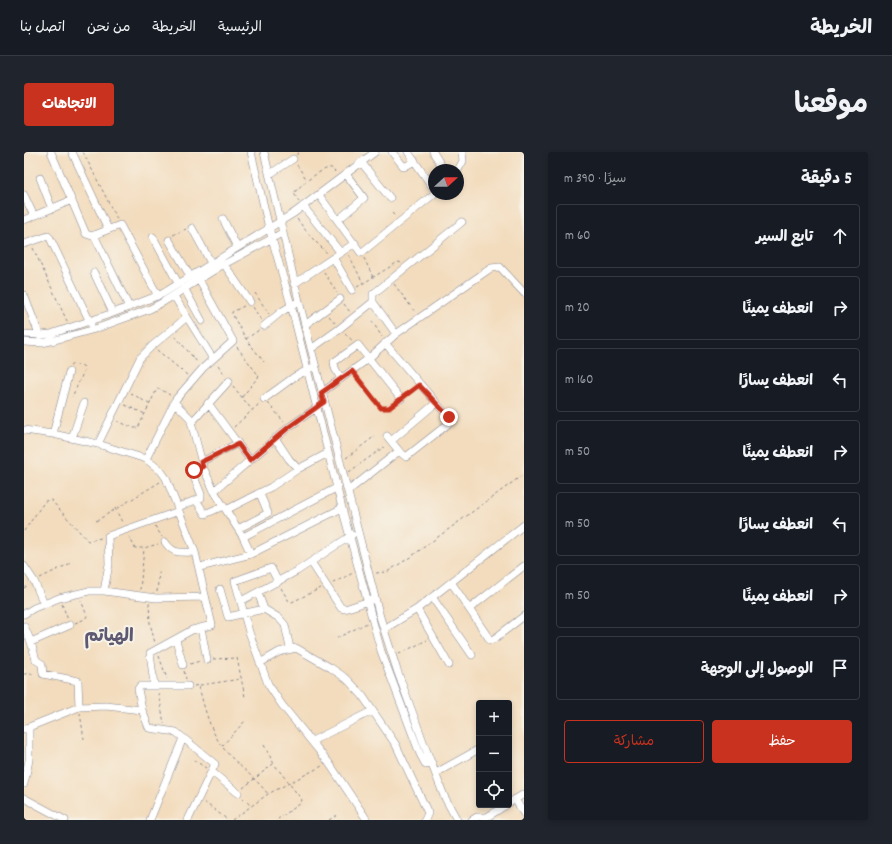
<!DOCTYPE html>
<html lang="ar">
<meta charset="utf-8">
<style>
:root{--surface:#171b24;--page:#20242c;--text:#f1f3f6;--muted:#9ea1a6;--line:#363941;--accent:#c8321e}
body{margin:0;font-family:Dekko,"Playpen Sans Arabic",sans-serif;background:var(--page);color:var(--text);direction:rtl}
.controls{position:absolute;right:12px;bottom:12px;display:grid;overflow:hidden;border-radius:4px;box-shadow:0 2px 6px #0003}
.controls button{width:36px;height:36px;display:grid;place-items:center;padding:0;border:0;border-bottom:1px solid var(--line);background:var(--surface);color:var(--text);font:20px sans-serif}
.compass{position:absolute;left:404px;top:12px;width:36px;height:36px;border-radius:50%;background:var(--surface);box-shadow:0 2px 6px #0003;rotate:69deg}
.stop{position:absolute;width:12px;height:12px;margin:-9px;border:3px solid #c8321e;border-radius:50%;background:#fff}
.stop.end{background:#c8321e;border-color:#fff;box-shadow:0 1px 4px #0008}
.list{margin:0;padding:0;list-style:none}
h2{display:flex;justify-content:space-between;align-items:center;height:52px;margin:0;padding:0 16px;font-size:17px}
h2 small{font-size:13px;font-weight:400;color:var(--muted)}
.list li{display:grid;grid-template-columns:26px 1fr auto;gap:12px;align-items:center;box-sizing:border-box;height:64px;margin:0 8px 8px;padding:0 8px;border:1px solid var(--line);border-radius:4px}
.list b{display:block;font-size:15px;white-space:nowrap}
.list em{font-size:13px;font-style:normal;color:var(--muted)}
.actions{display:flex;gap:8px;padding:12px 16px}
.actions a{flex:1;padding:9px 0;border:1px solid var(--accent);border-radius:4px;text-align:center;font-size:14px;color:var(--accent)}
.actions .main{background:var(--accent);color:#fff}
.icon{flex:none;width:22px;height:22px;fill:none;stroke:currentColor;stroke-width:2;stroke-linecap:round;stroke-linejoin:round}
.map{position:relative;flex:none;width:500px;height:668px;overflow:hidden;direction:ltr;border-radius:4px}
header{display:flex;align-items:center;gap:24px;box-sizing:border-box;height:56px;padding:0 20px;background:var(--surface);border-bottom:1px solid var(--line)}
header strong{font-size:19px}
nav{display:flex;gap:22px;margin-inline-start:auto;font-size:14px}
.intro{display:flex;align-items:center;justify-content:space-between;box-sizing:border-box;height:96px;padding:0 24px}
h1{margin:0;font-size:28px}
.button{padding:10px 18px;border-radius:4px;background:var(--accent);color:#fff;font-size:14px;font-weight:700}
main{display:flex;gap:24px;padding:0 24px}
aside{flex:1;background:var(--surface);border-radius:4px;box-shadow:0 2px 6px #0003}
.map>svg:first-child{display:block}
</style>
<header>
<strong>الخريطة</strong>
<nav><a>الرئيسية</a><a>الخريطة</a><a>من نحن</a><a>اتصل بنا</a></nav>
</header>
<div class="intro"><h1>موقعنا</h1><a class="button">الاتجاهات</a></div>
<main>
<aside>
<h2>5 دقيقة<small>سيرًا · 390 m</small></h2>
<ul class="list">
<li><svg class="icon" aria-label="ahead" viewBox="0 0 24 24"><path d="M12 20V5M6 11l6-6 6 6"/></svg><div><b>تابع السير</b></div><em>60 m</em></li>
<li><svg class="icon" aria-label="right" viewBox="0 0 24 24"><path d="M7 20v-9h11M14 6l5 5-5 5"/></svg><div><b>انعطف يمينًا</b></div><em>20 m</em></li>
<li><svg class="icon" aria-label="left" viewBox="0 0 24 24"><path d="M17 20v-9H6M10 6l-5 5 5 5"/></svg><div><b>انعطف يسارًا</b></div><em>160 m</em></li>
<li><svg class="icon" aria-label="right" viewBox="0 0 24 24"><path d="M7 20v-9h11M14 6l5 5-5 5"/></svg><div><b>انعطف يمينًا</b></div><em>50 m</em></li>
<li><svg class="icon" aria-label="left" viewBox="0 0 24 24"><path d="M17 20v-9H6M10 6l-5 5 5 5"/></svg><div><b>انعطف يسارًا</b></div><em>50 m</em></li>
<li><svg class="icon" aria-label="right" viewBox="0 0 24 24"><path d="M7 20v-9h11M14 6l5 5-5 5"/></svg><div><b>انعطف يمينًا</b></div><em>50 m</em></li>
<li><svg class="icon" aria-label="arrive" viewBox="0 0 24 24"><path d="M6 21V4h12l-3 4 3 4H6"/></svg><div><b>الوصول إلى الوجهة</b></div></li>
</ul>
<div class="actions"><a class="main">حفظ</a><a>مشاركة</a></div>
</aside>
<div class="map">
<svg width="500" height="668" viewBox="0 0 500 668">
<rect width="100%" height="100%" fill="#f7f3e8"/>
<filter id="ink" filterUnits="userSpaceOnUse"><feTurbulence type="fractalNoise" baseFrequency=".025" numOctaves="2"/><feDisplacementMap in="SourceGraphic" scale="8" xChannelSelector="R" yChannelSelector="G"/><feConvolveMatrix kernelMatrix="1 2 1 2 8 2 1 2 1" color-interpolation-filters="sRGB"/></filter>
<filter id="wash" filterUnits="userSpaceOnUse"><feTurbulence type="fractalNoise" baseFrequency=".012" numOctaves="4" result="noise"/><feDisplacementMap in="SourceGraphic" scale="16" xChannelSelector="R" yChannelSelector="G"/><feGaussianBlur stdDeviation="0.9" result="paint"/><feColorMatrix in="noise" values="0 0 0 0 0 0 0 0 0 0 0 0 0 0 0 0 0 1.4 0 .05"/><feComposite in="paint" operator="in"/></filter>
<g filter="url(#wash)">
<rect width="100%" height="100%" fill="#f3dcbd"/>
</g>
<g filter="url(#ink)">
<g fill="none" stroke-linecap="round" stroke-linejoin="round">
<defs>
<path id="minor" d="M27 0 62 82 68 84 96 73 134 144
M48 0 84 77
M227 0 245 76 267 153 318 356 357 499 396 602 402 613 408 611
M368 0 380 15 391 9
M384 0 410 37
M409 0 420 18
M337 10 366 46
M434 18 439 9 438 0
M246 22 269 7
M16 26 28 57
M0 43 10 64
M295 43 337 101 410 42
M279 54 317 101
M199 67 213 95
M0 68 48 48
M314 68 340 46 322 22
M168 76 187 111
M70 83 105 155
M129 85 154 131
M145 88 166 124
M0 92 24 84 26 86 67 172
M310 107 328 138
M200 112 226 150
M70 121 89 161
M270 132 331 91
M160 136 178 169
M0 143 17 187
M150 144 189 207
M316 147 281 173 356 465 373 518 400 592 420 644 433 668
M275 149 281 173
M240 174 257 160 275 149 240 0
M0 182 16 183 27 182 89 161 138 142 270 61 351 0
M372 182 349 150V142L438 70
M0 190 18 191 31 188 71 177 126 157 139 150 195 115 258 81
M361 191 426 267 424 272 382 305 375 299
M287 197 315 177 349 150
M317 227 311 216 310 210 334 193 377 247
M297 241 344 207 372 182 467 116 476 115 500 141
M240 247 270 225 287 216
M150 250 166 266 179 315 190 339 219 385 227 402
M184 251 226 308
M168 270 205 229
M0 278 29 282 74 292 122 307 137 319 142 326 171 400 188 473 168 478 126 501 130 533
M29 282 45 220
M48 286 60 251
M251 286 265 307 274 317
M367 289 412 251
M74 292 116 206 128 194 163 165
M122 307 152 247 179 216 209 189 174 126
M177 310 214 291
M190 339 265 275 295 254
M324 339 375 299 363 284
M172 348 181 362 199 354
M154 355 177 346V342L168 320 179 315
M202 358 247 335 274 317 304 301
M214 377 244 361 236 342
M219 385 314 335
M141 390C150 403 156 400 171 400
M287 410 317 456 321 457 348 448
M0 414 10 429 20 452
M176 415 227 402 318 356
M254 430 247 416 211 429 225 480 244 532 258 553 305 611 343 668
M427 430 466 488 470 487 500 464
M196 437 204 465 240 457
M80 439 85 412 84 384 155 359
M234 441 240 457 255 466 261 473 266 496
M408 445 448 503
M217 449 273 419 328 383
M393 457 425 513
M445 457 500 414
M0 462 10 456 35 446 65 439H80L132 446 181 445
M0 474 7 490 12 508 18 512 19 522 54 529 55 555
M177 476 183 508
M360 477 393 457 500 373
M152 488 159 513
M7 490 46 473
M236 511 255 500 272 496 307 516 323 527 338 543 372 593 404 661 401 668
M164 534H116L114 537 118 558 125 576 152 580 191 612 164 668
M0 577 55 555 82 554 118 558
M288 589 348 559
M188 620 214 641
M412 621 455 597
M0 632 5 608V576
M0 646 41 668
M491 647 500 662
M485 651 500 642
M126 668 159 586
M448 668 453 665H463L482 653"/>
</defs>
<use href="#minor" stroke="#87868e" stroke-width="8"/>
<path stroke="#87868e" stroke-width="1" stroke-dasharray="3 3" stroke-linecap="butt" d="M59 0 93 67
M273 3 275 0
M273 13 283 28
M275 50 270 41C275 34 300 14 308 16L311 20
M368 61 372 65
M273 67 286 84 304 102
M149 83 162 77
M9 96 43 169
M325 103 339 131
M340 106 349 125
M300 120 313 141
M370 132 391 160
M333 135 374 110 378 111
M231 141 245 162
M320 152 326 160
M220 154 208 160V162L222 187 240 210
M229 155 237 168
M305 164 312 172
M348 169 358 185
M321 182 329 189
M151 184 174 211
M222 187 235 178
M213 195 235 224 218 245
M133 198 163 223
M194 213 201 223
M46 214 49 212 59 214 61 217 48 245
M332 224 357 256 363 257 371 251
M209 234 228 258
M107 241 125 252
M382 243 390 237
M244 251 260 270
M101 253 121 262
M93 269 110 276H114L133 237H136L146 243
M210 275 235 252
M322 306 351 284
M325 320 360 295
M91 356 99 372
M72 369 136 330
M131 374 138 385
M0 379 21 349 27 348 64 389 77 386
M105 384 111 396H120L134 392
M352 421 363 420 388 404 500 322
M16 426 47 411
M309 431 329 421
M0 436 5 433
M257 436 264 448 268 450 297 436
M116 438 120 397
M133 440 135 420
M125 451 126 471 131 491
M38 452 44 468
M51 471 61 467 63 464 57 448
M313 486 343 471
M375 502 403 488
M135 504 143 527
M189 507 213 506 221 545
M166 512 176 509
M160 519 162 527
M0 522H12
M170 534 217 527
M175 535C180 554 185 576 197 593 210 611 230 624 244 642
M135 541 140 572
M56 561 60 587
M240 593 250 612 278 648 276 652 254 667
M198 594 221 569
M170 608 182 616
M219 636 249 612
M219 646 227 654
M180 650 204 668
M208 668 244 642 298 614
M305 668 315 662"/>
<use href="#minor" stroke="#fff" stroke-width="7"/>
</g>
</g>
<g fill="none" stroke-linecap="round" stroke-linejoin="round" filter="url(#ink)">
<path stroke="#c8321e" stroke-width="5" d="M170 318 179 315 177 310 214 292 226 308 265 275 300 250 297 241 328 219 357 256H365L395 233 425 265"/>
</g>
<g text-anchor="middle" stroke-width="4" stroke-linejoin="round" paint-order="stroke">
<g font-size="18" font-weight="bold" fill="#5e5872" stroke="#f7f3e8">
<text x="85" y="489">الهياتم</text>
</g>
</g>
</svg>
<div class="controls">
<button>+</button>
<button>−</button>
<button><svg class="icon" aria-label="locate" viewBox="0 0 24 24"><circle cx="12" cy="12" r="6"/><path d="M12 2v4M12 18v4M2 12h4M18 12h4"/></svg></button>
</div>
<svg class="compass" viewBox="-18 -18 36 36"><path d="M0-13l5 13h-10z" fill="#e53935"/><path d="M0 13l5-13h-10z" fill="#9ea1a6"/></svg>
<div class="stop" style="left:170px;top:318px"></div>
<div class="stop end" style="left:425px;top:265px"></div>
</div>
</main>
